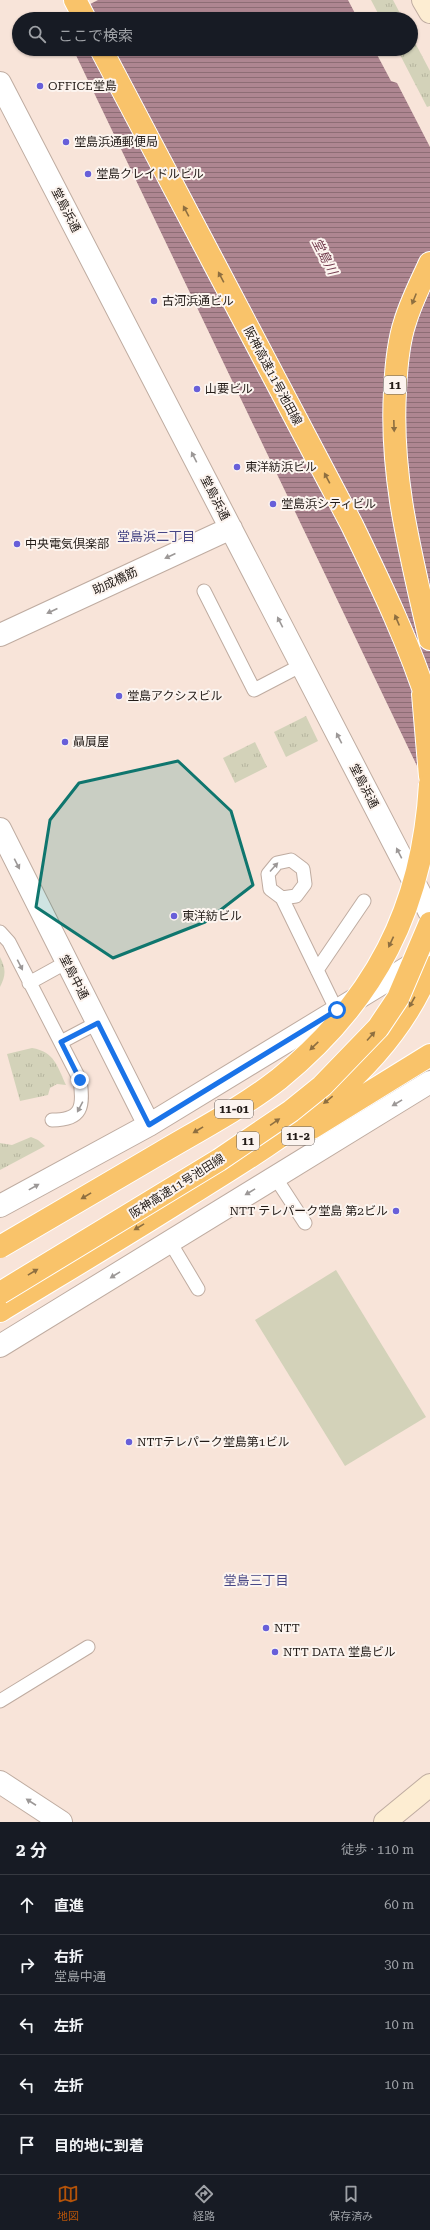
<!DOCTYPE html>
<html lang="ja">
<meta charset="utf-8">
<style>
:root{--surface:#171b24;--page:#242831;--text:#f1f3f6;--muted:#9ea1a6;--line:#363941;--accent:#b45309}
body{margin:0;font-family:"Roboto Serif","Noto Sans JP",serif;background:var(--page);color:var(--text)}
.stop{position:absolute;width:12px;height:12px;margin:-9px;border:3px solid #1a73e8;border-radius:50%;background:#fff}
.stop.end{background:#1a73e8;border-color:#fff;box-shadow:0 1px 4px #0008}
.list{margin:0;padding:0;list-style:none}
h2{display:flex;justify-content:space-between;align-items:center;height:52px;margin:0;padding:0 16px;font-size:17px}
h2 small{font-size:13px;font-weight:400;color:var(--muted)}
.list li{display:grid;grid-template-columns:26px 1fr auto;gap:12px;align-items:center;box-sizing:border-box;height:60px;padding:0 16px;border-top:1px solid var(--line)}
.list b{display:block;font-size:15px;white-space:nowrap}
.list p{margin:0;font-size:13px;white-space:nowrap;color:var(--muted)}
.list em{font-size:13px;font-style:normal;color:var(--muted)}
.icon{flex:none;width:22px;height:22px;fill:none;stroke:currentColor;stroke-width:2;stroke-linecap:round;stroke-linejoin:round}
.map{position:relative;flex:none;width:430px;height:1822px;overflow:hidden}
.search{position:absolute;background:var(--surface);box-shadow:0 1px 3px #0004;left:12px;right:12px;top:12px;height:44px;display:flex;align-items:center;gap:10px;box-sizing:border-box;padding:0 14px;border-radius:22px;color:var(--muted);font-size:15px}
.sheet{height:352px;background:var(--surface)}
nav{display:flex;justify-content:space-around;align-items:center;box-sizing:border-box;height:56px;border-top:1px solid var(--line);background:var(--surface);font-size:11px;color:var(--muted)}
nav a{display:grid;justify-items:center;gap:2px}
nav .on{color:var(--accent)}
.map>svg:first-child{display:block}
</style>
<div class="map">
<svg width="430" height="1822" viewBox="0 0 430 1822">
<defs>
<pattern id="grass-tufts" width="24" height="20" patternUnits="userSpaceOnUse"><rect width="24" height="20" fill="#d3d2b9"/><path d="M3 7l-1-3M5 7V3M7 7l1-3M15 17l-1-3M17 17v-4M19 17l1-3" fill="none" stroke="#b5b49e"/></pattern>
<pattern id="water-rules" width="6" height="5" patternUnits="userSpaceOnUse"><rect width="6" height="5" fill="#ae8691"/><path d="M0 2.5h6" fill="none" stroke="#8d6d75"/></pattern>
</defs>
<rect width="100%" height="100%" fill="#f8e4d9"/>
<path fill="url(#grass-tufts)" d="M371 0H393L403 19H381Z
M411 35 430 71V106L427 107 397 49H411Z
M306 716 318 741 286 757 274 732Z
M255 742 267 767 235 783 223 758Z
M0 957C6 969 6 975 0 987Z
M32 1048C55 1052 57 1066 66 1085L57 1084 50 1088 48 1095 20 1101 7 1054Z
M31 1137 38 1140 45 1146 0 1170V1143L12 1145Z"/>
<path fill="#d3d2b9" d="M336 1270 426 1417 345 1466 255 1320Z"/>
<path fill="url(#water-rules)" d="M46 0H348L358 19H56Z
M73 49H374L391 81 397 83 430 147V793Z"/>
<path fill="#f8e4d9" d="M44 0H98L61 19H54Z"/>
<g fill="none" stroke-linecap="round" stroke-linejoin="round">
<defs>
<path id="lane" d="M204 591 254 690 302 665
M282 898 296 896 305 884 303 869 291 860 277 863 268 874 270 889 282 898 337 1011
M0 932 9 942 80 1080C84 1107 82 1120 52 1120
M317 970 364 901
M29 983 67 962
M61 1042 97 1023
M275 1177 305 1223
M170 1242 198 1289
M0 1701 88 1647"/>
<path id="street" d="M0 83 430 913
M0 635 231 528
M0 829 149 1125
M0 1206 149 1125 430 954
M0 1346 430 1082
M0 1782 61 1822"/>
<path id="secondary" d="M423 0 430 12
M385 1822 430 1785"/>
<path id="highway" d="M75 0 85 19
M101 49 352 525C381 585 410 645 430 709
M430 263C421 282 411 302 405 322 398 343 396 368 395 391 390 478 411 555 430 639
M423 694 430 776
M312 1128 430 1055
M0 1311C64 1272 128 1234 191 1194 283 1137 388 1074 430 967"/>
</defs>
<use href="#lane" stroke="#bfaca1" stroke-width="15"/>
<use href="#street" stroke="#bfaca1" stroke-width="24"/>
<use href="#secondary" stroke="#bfaca1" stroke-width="24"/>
<use href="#highway" stroke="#fff" stroke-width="24"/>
<use href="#lane" stroke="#fff" stroke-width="13"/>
<use href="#street" stroke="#fff" stroke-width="22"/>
<use href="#secondary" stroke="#fdedd2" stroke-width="22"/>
<use href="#highway" stroke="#f9c36a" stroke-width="22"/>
<defs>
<path id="highway-bridge" d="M0 1247C54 1215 108 1184 162 1152 201 1129 243 1107 279 1079 375 1001 423 908 430 784
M0 1293 219 1160 291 1111 322 1086 378 1028 398 998 430 923"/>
</defs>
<use href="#highway-bridge" stroke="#fff" stroke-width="24" stroke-linecap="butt"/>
<use href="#highway-bridge" stroke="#f9c36a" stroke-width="22"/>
</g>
<defs><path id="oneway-solid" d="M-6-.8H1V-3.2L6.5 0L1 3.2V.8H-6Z"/></defs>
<g fill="#8e6f40">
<use href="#oneway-solid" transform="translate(186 211) rotate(-118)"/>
<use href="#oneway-solid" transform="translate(221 277) rotate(-118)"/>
<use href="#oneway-solid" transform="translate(414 299) rotate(112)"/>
<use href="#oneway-solid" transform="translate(394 426) rotate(88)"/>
<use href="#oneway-solid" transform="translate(327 478) rotate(-118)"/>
<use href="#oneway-solid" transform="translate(397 620) rotate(-113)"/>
<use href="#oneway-solid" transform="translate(391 942) rotate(115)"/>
<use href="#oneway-solid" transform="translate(412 1002) rotate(119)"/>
<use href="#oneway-solid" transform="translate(371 1036) rotate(-48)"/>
<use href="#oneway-solid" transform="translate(314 1046) rotate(136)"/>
<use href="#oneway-solid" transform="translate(328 1100) rotate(141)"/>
<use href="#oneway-solid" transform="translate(275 1122) rotate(-35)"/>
<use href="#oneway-solid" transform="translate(198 1130) rotate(149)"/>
<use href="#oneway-solid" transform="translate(86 1196) rotate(149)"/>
<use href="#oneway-solid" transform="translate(139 1227) rotate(149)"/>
<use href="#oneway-solid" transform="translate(33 1272) rotate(-31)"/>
</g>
<g fill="#9c9897">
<use href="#oneway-solid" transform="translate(194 457) rotate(-117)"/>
<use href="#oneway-solid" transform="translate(170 556) rotate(155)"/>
<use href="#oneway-solid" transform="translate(52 611) rotate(155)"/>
<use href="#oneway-solid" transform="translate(280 622) rotate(-117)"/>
<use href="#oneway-solid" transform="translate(339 738) rotate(-117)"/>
<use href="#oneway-solid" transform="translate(399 853) rotate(-117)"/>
<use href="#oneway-solid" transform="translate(17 864) rotate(63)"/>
<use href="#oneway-solid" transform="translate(274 867) rotate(-48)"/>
<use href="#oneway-solid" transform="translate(20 965) rotate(63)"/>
<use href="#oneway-solid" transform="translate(397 1103) rotate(149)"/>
<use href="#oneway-solid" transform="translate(80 1107) rotate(118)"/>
<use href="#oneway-solid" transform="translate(34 1187) rotate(-29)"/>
<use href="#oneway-solid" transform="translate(250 1192) rotate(149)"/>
<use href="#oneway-solid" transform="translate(115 1275) rotate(148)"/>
<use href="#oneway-solid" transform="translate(31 1802) rotate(-147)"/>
</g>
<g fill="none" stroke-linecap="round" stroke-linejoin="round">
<path stroke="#1a73e8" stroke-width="5" d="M80 1080 61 1042 98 1023 149 1125 337 1010"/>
</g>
<path fill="#0f766e" fill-opacity="0.2" stroke="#0f766e" stroke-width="3" stroke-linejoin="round" d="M178 761 231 811 253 885 205 922 113 958 36 907 50 820 79 783Z"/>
<g fill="#685fd9" stroke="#fcf4ef" stroke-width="1.5">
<circle cx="40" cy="86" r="4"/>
<circle cx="66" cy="142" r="4"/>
<circle cx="88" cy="174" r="4"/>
<circle cx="154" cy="301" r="4"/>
<circle cx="197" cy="389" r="4"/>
<circle cx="237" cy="467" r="4"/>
<circle cx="273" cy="504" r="4"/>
<circle cx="17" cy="544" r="4"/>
<circle cx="119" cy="696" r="4"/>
<circle cx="65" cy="742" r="4"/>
<circle cx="174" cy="916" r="4"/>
<circle cx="396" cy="1211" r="4"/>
<circle cx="129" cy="1442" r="4"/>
<circle cx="266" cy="1628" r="4"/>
<circle cx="275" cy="1652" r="4"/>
</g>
<g text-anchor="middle" stroke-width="4" stroke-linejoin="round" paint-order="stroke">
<g fill="#fcf4ef" stroke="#635c58" stroke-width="1">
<rect x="384" y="376" width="22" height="18" rx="3"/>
<rect x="215" y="1100" width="38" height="18" rx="3"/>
<rect x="282" y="1127" width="32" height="18" rx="3"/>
<rect x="237" y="1132" width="22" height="18" rx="3"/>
</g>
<g font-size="11" font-weight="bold" fill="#221b17">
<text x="395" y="389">11</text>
<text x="234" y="1113">11-01</text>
<text x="298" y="1140">11-2</text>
<text x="248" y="1145">11</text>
</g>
<g font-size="12" fill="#221b17" stroke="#fcf4ef" text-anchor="start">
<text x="48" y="90">OFFICE堂島</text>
<text x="74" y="146">堂島浜通郵便局</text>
<text x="96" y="178">堂島クレイドルビル</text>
<text x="162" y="305">古河浜通ビル</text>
<text x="205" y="393">山要ビル</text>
<text x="245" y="471">東洋紡浜ビル</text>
<text x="281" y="508">堂島浜シティビル</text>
<text x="25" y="548">中央電気倶楽部</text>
<text x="127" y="700">堂島アクシスビル</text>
<text x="73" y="746">贔屓屋</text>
<text x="182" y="920">東洋紡ビル</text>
<text x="388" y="1215" text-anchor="end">NTT テレパーク堂島 第2ビル</text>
<text x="137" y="1446">NTTテレパーク堂島第1ビル</text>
<text x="274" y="1632">NTT</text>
<text x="283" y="1656">NTT DATA 堂島ビル</text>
</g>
<g font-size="12" fill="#221b17" stroke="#fcf4ef">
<text transform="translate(66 210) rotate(63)" y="4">堂島浜通</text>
<text transform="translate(273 376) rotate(62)" y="4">阪神高速11号池田線</text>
<text transform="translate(215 498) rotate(63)" y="4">堂島浜通</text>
<text transform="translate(115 581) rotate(-25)" y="4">助成橋筋</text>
<text transform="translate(364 786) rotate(63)" y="4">堂島浜通</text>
<text transform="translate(74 977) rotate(63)" y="4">堂島中通</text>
<text transform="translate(177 1186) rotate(-32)" y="4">阪神高速11号池田線</text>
</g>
<g font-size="13" font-style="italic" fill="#733c4e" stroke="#fcf4ef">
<text transform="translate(325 256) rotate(63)" y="5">堂島川</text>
</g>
<g font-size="13" fill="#484785" stroke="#fcf4ef">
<text x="156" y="541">堂島浜二丁目</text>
<text x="256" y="1585">堂島三丁目</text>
</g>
</g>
</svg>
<div class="stop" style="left:337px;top:1010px"></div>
<div class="stop end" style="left:80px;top:1080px"></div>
<div class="search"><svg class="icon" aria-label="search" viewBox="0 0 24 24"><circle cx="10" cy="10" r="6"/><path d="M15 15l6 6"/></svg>ここで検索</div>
</div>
<section class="sheet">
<h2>2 分<small>徒歩 · 110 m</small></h2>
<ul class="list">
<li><svg class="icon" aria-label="ahead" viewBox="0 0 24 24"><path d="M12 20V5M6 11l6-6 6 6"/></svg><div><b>直進</b></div><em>60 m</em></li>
<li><svg class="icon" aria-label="right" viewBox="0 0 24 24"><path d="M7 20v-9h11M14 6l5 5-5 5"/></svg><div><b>右折</b><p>堂島中通</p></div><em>30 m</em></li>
<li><svg class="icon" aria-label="left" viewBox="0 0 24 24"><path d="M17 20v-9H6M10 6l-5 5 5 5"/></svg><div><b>左折</b></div><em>10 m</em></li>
<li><svg class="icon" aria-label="left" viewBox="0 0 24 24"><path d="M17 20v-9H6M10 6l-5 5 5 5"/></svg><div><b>左折</b></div><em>10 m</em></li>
<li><svg class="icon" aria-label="arrive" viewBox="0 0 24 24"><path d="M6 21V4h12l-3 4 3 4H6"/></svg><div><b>目的地に到着</b></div></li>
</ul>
</section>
<nav>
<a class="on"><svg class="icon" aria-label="map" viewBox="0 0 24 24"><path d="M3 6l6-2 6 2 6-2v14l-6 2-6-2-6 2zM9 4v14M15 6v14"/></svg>地図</a>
<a><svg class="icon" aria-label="directions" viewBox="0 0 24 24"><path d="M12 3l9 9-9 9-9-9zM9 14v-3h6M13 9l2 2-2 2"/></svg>経路</a>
<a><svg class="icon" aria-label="saved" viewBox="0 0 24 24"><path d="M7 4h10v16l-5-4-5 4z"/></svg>保存済み</a>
</nav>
